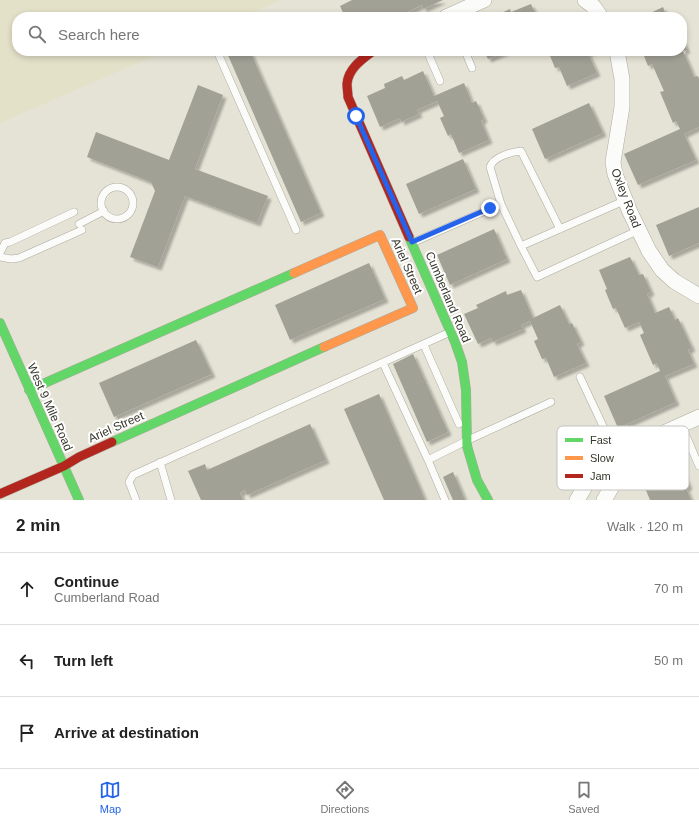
<!DOCTYPE html>
<meta charset="utf-8">
<style>
:root{--surface:#fff;--page:#f2f2f2;--text:#222;--muted:#767676;--line:#e0e0e0;--accent:#2563eb}
body{margin:0;font-family:Arial,sans-serif;background:var(--page);color:var(--text)}
.stop{position:absolute;width:12px;height:12px;margin:-9px;border:3px solid #2563eb;border-radius:50%;background:#fff}
.stop.end{background:#2563eb;border-color:#fff;box-shadow:0 1px 4px #0008}
.list{margin:0;padding:0;list-style:none}
h2{display:flex;justify-content:space-between;align-items:center;height:52px;margin:0;padding:0 16px;font-size:17px}
h2 small{font-size:13px;font-weight:400;color:var(--muted)}
.list li{display:grid;grid-template-columns:26px 1fr auto;gap:12px;align-items:center;box-sizing:border-box;height:72px;padding:0 16px;border-top:1px solid var(--line)}
.list b{display:block;font-size:15px;white-space:nowrap}
.list p{margin:0;font-size:13px;white-space:nowrap;color:var(--muted)}
.list em{font-size:13px;font-style:normal;color:var(--muted)}
.icon{flex:none;width:22px;height:22px;fill:none;stroke:currentColor;stroke-width:2;stroke-linecap:round;stroke-linejoin:round}
.map{position:relative;flex:none;width:699px;height:500px;overflow:hidden}
.search{position:absolute;background:var(--surface);box-shadow:0 2px 6px #0003;left:12px;right:12px;top:12px;height:44px;display:flex;align-items:center;gap:10px;box-sizing:border-box;padding:0 14px;border-radius:16px;color:var(--muted);font-size:15px}
.sheet{height:268px;background:var(--surface)}
nav{display:flex;justify-content:space-around;align-items:center;box-sizing:border-box;height:56px;border-top:1px solid var(--line);background:var(--surface);font-size:11px;color:var(--muted)}
nav a{display:grid;justify-items:center;gap:2px}
nav .on{color:var(--accent)}
.map>svg:first-child{display:block}
</style>
<div class="map">
<svg width="699" height="500" viewBox="0 0 699 500">
<defs>
<filter id="shadow"><feDropShadow dx="3.5" dy="3.5" stdDeviation="1" flood-color="#0004"/></filter>
</defs>
<rect width="100%" height="100%" fill="#e5e3d5"/>
<path fill="#e4e1c9" d="M0 0H281L242 17H17V51H165L0 123Z"/>
<path fill="#a2a196" filter="url(#shadow)" d="M352 0H443L423 9 422 5 397 17H345L340 6Z
M531 4 537 17H492L510 9 511 12Z
M663 7 667 17H642Z
M682 39 687 50 683 51 694 77 698 76 699 79V127L684 134 696 160 638 185 624 154 680 129 676 121 673 123 660 92 664 91 652 64 648 66 642 51H682Z
M232 51H250L321 213 301 222 227 53Z
M484 51H507L488 59Z
M548 51H594L588 53 597 73 567 86 559 67 555 68Z
M423 71 434 96 464 83 472 103 476 101 484 119 481 121 489 140 459 153 451 134 448 136 440 118 444 116 437 101 417 110 419 114 401 122 400 118 380 127 367 96 385 88 384 84 402 76 404 80Z
M198 85 223 95 195 169 268 196 257 223 185 196 158 267 130 257 155 191 151 182 87 157 96 132 169 160Z
M589 103 603 133 545 159 532 129Z
M463 159 476 189 419 214 406 184Z
M699 207V243L669 256 656 225Z
M494 229 507 259 450 285 437 255Z
M630 257 639 275 643 274 651 292 647 294 655 313 669 307 675 320 678 318 692 348 688 350 694 364 665 376 676 402 618 428 604 396 660 371 657 363 653 365 640 335 644 333 639 322 625 328 616 308 613 309 605 290 607 289 599 270Z
M369 263 385 299 290 340 275 305Z
M521 290 533 318 560 305 569 324 572 323 581 342 577 344 586 363 554 377 546 358 542 359 534 341 538 339 530 321 521 325 523 329 493 342 491 338 478 344 464 314 478 308 476 305 506 291 507 295Z
M196 340 212 374 114 417 99 383Z
M413 354 448 432 427 442 393 364Z
M379 394 425 500H384L344 409Z
M310 424 326 460 247 495 245 490 240 493 243 500H201L188 471 205 464 207 470Z
M669 449 677 468 681 466 689 486 686 488 691 500H650L643 483 646 482 637 462Z
M453 472 465 500H453L443 477Z"/>
<g fill="none" stroke-linecap="round" stroke-linejoin="round">
<defs>
<path id="lane" d="M217 51 296 230
M427 51 440 81
M465 51 472 68
M101 203a16 16 0 1 1 32 0a16 16 0 1 1-32 0Z
M501 204 490 167C493 157 511 152 521 151L560 229
M79 224 104 211
M414 242 501 204 521 246 626 200
M521 246 537 277 639 230
M0 253 5 243 10 242 74 212
M0 257 11 259 19 258 82 230
M424 345 459 424
M383 363 428 460
M580 377 618 458
M681 424 699 466
M160 462 171 500
M136 500 129 482 133 475 448 333
M445 500 428 460 466 441 551 402"/>
<path id="street" d="M585 0 593 6 601 17
M446 17 484 0
M617 51 622 79V107L613 162 615 174 630 212 649 251 662 270 674 281 699 296
M577 500 596 468 618 458 628 449 699 417
M604 500 617 478 618 458"/>
<path id="fast" d="M409 237 455 342 462 362 466 390 467 446 477 480 488 500
M0 323 79 500
M29 390 294 273
M112 442 324 347"/>
<path id="slow" d="M294 273 380 235 413 308 324 347"/>
<path id="jam" d="M373 51C362 59 348 69 347 84 347 88 348 93 348 97L409 237
M0 494 64 466 79 457 112 442"/>
</defs>
<use href="#lane" stroke="#acaa9f" stroke-width="8"/>
<use href="#street" stroke="#acaa9f" stroke-width="16"/>
<use href="#fast" stroke="#acaa9f" stroke-width="10"/>
<use href="#slow" stroke="#acaa9f" stroke-width="10"/>
<use href="#jam" stroke="#acaa9f" stroke-width="10"/>
<use href="#lane" stroke="#fbfbf9" stroke-width="7"/>
<use href="#street" stroke="#fbfbf9" stroke-width="15"/>
<use href="#fast" stroke="#63d668" stroke-width="9"/>
<use href="#slow" stroke="#ff974d" stroke-width="9"/>
<use href="#jam" stroke="#b3261e" stroke-width="9"/>
</g>
<g fill="none" stroke-linecap="round" stroke-linejoin="round">
<path stroke="#2563eb" stroke-width="5" d="M356 116 412 242 490 208"/>
</g>
<g text-anchor="middle" stroke-width="4" stroke-linejoin="round" paint-order="stroke">
<g font-size="12" fill="#37362c" stroke="#fff">
<text transform="translate(626 198) rotate(69)" y="4">Oxley Road</text>
<text transform="translate(407 266) rotate(66)" y="4">Ariel Street</text>
<text transform="translate(448 297) rotate(67)" y="4">Cumberland Road</text>
<text transform="translate(50 407) rotate(66)" y="4">West 9 Mile Road</text>
<text transform="translate(116 427) rotate(-24)" y="4">Ariel Street</text>
</g>
</g>
<rect x="557" y="426" width="132" height="64" rx="6" fill="#fff" stroke="#c3c3c0" stroke-width="1"/>
<rect x="565" y="438" width="18" height="4" fill="#63d668"/>
<rect x="565" y="456" width="18" height="4" fill="#ff974d"/>
<rect x="565" y="474" width="18" height="4" fill="#b3261e"/>
<g font-size="11" fill="#37362c">
<text x="590" y="444">Fast</text>
<text x="590" y="462">Slow</text>
<text x="590" y="480">Jam</text>
</g>
</svg>
<div class="stop" style="left:356px;top:116px"></div>
<div class="stop end" style="left:490px;top:208px"></div>
<div class="search"><svg class="icon" aria-label="search" viewBox="0 0 24 24"><circle cx="10" cy="10" r="6"/><path d="M15 15l6 6"/></svg>Search here</div>
</div>
<section class="sheet">
<h2>2 min<small>Walk · 120 m</small></h2>
<ul class="list">
<li><svg class="icon" aria-label="ahead" viewBox="0 0 24 24"><path d="M12 20V5M6 11l6-6 6 6"/></svg><div><b>Continue</b><p>Cumberland Road</p></div><em>70 m</em></li>
<li><svg class="icon" aria-label="left" viewBox="0 0 24 24"><path d="M17 20v-9H6M10 6l-5 5 5 5"/></svg><div><b>Turn left</b></div><em>50 m</em></li>
<li><svg class="icon" aria-label="arrive" viewBox="0 0 24 24"><path d="M6 21V4h12l-3 4 3 4H6"/></svg><div><b>Arrive at destination</b></div></li>
</ul>
</section>
<nav>
<a class="on"><svg class="icon" aria-label="map" viewBox="0 0 24 24"><path d="M3 6l6-2 6 2 6-2v14l-6 2-6-2-6 2zM9 4v14M15 6v14"/></svg>Map</a>
<a><svg class="icon" aria-label="directions" viewBox="0 0 24 24"><path d="M12 3l9 9-9 9-9-9zM9 14v-3h6M13 9l2 2-2 2"/></svg>Directions</a>
<a><svg class="icon" aria-label="saved" viewBox="0 0 24 24"><path d="M7 4h10v16l-5-4-5 4z"/></svg>Saved</a>
</nav>
